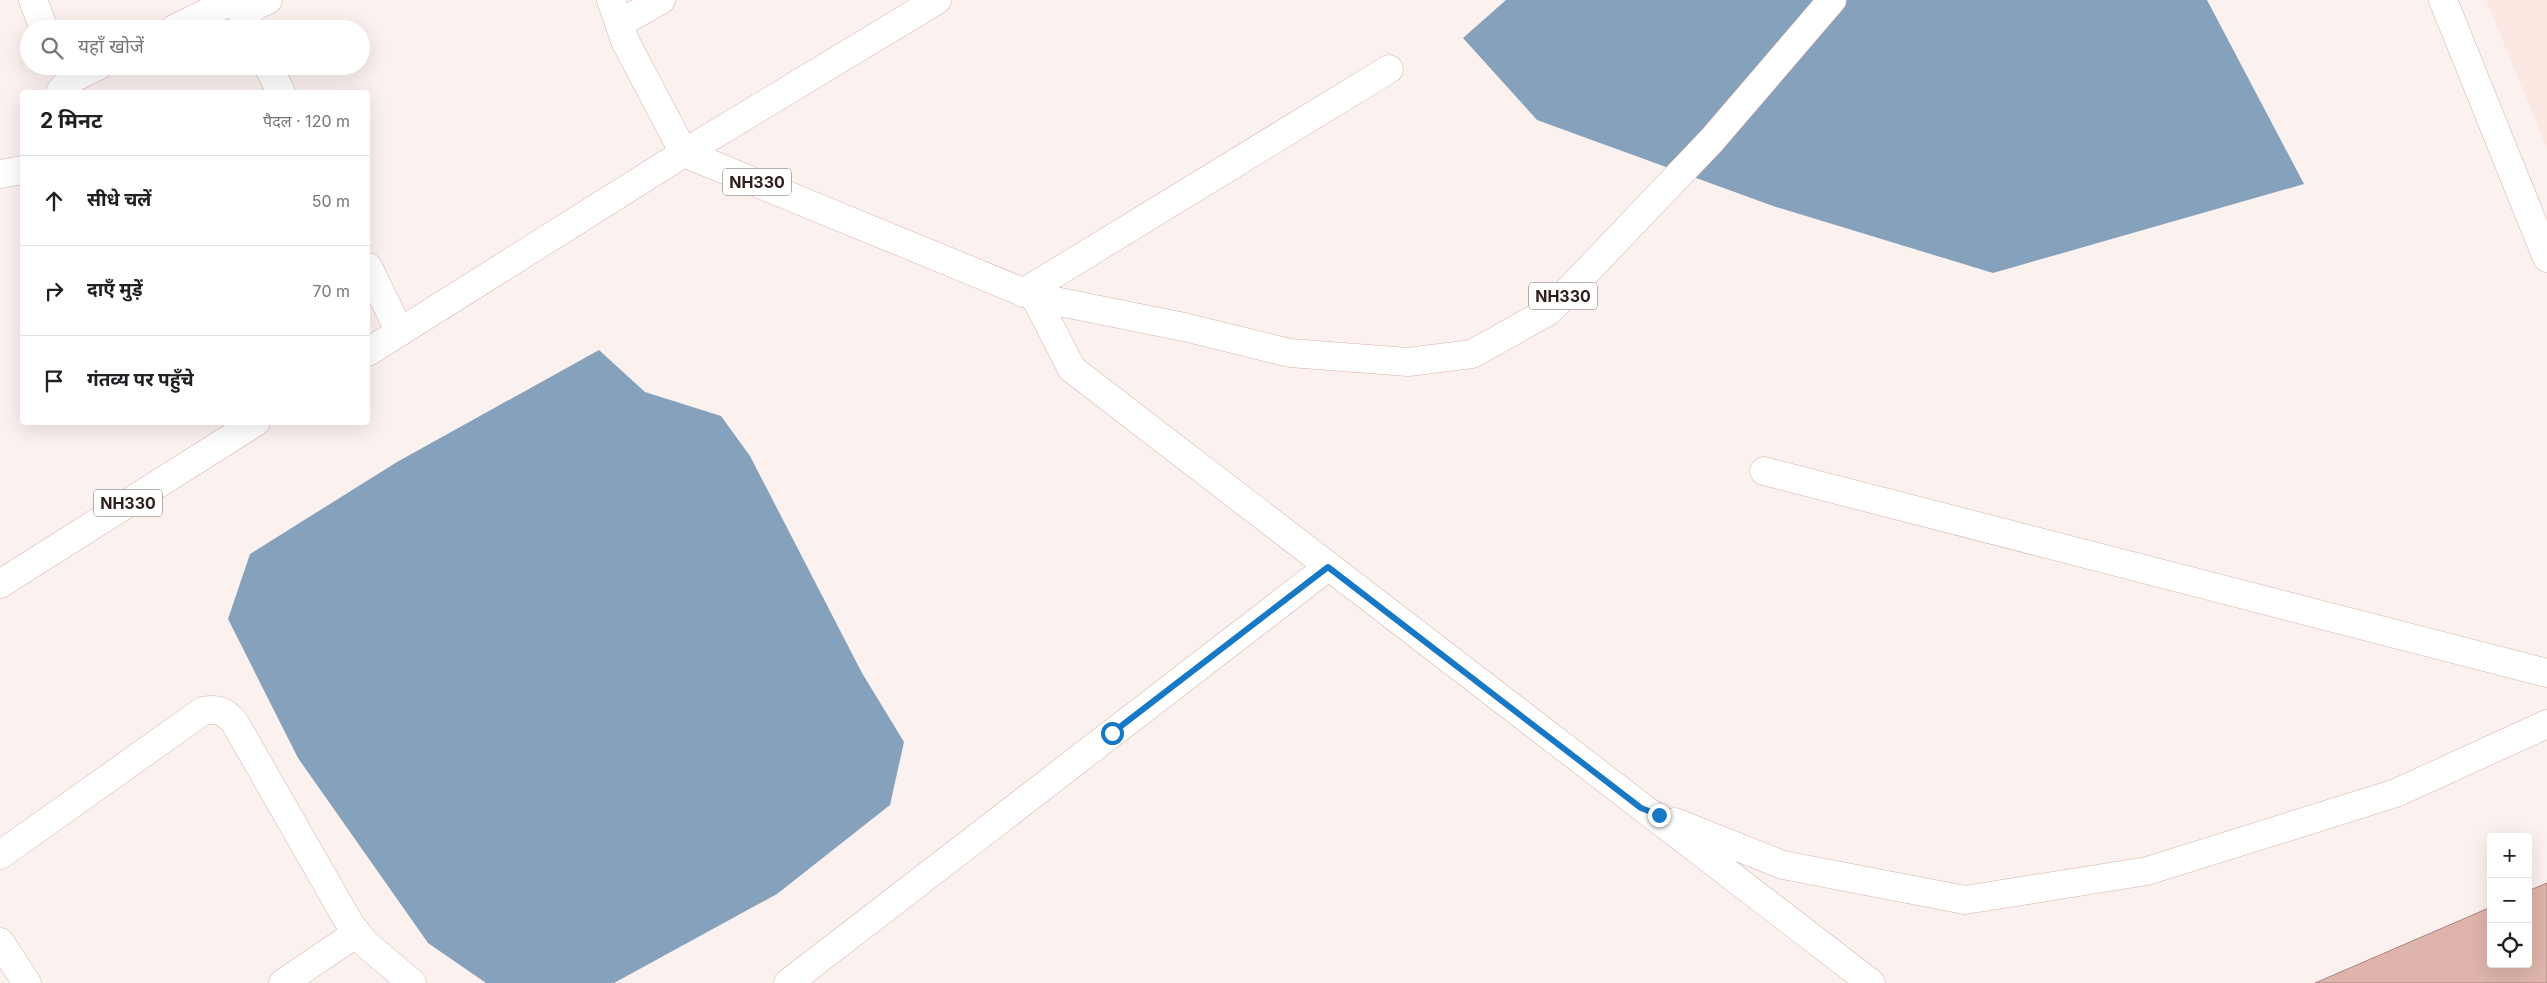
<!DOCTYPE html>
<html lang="hi">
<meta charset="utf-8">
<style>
:root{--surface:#fff;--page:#f6f6f6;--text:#202124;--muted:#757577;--line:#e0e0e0}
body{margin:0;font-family:Inter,"Noto Sans Devanagari",sans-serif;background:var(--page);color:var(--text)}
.controls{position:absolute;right:15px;bottom:15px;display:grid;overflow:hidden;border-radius:5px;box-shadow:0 5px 20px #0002}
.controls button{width:45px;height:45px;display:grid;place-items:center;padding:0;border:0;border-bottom:1px solid var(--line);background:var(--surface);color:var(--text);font:25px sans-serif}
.stop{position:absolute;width:15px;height:15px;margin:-11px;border:4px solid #1779c5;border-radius:50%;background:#fff}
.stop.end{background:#1779c5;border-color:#fff;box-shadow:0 1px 5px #0008}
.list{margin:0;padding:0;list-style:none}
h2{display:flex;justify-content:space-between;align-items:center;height:65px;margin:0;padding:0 20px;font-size:21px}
h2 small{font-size:16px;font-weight:400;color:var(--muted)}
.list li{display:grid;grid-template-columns:32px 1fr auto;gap:15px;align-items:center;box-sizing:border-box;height:90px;padding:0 20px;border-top:1px solid var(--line)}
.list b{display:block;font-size:19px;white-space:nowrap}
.list em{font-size:16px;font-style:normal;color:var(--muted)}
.icon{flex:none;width:28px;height:28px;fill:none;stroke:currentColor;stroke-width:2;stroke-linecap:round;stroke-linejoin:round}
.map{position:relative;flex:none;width:2547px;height:983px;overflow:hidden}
.search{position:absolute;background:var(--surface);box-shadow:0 5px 20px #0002;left:20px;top:20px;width:350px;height:55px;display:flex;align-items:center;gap:12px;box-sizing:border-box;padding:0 18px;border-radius:28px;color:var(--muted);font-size:19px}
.panel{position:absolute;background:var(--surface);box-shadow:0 5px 20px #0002;left:20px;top:90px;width:350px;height:335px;border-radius:5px}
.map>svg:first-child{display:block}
</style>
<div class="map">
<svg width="2547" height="983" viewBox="0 0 2547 983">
<defs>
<filter id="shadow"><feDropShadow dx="4.5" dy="4.5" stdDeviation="0" flood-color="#0004"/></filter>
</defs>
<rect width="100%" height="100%" fill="#fbf2f0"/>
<path fill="#fce7e3" d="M2486 0H2547V149Z"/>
<path fill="#86a1bc" d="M1506 0H2207L2304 184 1993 273 1773 206 1537 120 1463 38Z
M599 350 645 392 721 416 750 456 862 673 904 742 890 805 777 894 614 983H486L428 943 298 758 228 619 250 554 397 462Z"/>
<path fill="#deb4ac" stroke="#ab847c" filter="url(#shadow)" d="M2547 883V983H2315L2491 907V964H2528V891Z"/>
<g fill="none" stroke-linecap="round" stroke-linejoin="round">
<defs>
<path id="minor" d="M33 0 44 29
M236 0 250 29
M611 0 625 41 684 153 937 0
M2443 0 2547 258
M242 12 268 0
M620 23 661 0
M174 29 233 0
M268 66 281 92
M60 92C69 78 83 73 98 66
M0 174 22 170
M368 267 400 332
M1023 293 1389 69
M1035 297 1072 369 1871 983
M1764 471 2547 673
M1675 822 1783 865 1965 900 2147 871 2396 793 2547 724
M0 855 203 711C218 708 225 711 235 723L350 924 365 943 412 983
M0 942 27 983
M283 983 357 933
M788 983 1328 567"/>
<path id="highway" d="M368 352 684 153 1035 297 1184 327 1290 353 1408 362 1472 354 1549 311 1712 140 1832 0
M0 584 256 422"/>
</defs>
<use href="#minor" stroke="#d9b0a8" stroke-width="29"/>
<use href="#highway" stroke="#d9b0a8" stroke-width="29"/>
<use href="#minor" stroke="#fff" stroke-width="28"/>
<use href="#highway" stroke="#fff" stroke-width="28"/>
</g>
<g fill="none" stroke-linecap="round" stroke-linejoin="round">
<path stroke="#1779c5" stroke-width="6" d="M1112 733 1328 567 1641 808 1659 815"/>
</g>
<g text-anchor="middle" stroke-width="5" stroke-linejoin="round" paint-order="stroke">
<g fill="#fff" stroke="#6d6260" stroke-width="1">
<rect x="723" y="168.5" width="68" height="27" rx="4"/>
<rect x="1529" y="282.5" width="68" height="27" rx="4"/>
<rect x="94" y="489.5" width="68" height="27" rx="4"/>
</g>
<g font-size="16" font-weight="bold" fill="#2e1f1c">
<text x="757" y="188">NH330</text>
<text x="1563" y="302">NH330</text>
<text x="128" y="509">NH330</text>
</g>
</g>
</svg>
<div class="controls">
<button>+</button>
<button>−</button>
<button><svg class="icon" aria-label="locate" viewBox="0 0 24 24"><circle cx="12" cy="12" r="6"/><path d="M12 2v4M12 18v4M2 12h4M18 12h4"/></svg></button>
</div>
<div class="stop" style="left:1112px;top:733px"></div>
<div class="stop end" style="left:1659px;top:815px"></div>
<div class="search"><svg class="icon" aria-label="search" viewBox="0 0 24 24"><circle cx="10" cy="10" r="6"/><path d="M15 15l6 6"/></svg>यहाँ खोजें</div>
<section class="panel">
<h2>2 मिनट<small>पैदल · 120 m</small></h2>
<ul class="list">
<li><svg class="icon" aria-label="ahead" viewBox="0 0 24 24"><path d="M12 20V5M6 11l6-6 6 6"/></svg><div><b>सीधे चलें</b></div><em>50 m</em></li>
<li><svg class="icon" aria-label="right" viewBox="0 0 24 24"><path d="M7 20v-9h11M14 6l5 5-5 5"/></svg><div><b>दाएँ मुड़ें</b></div><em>70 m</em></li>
<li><svg class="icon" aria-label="arrive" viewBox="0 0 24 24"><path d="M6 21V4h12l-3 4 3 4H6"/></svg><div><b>गंतव्य पर पहुँचे</b></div></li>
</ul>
</section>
</div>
